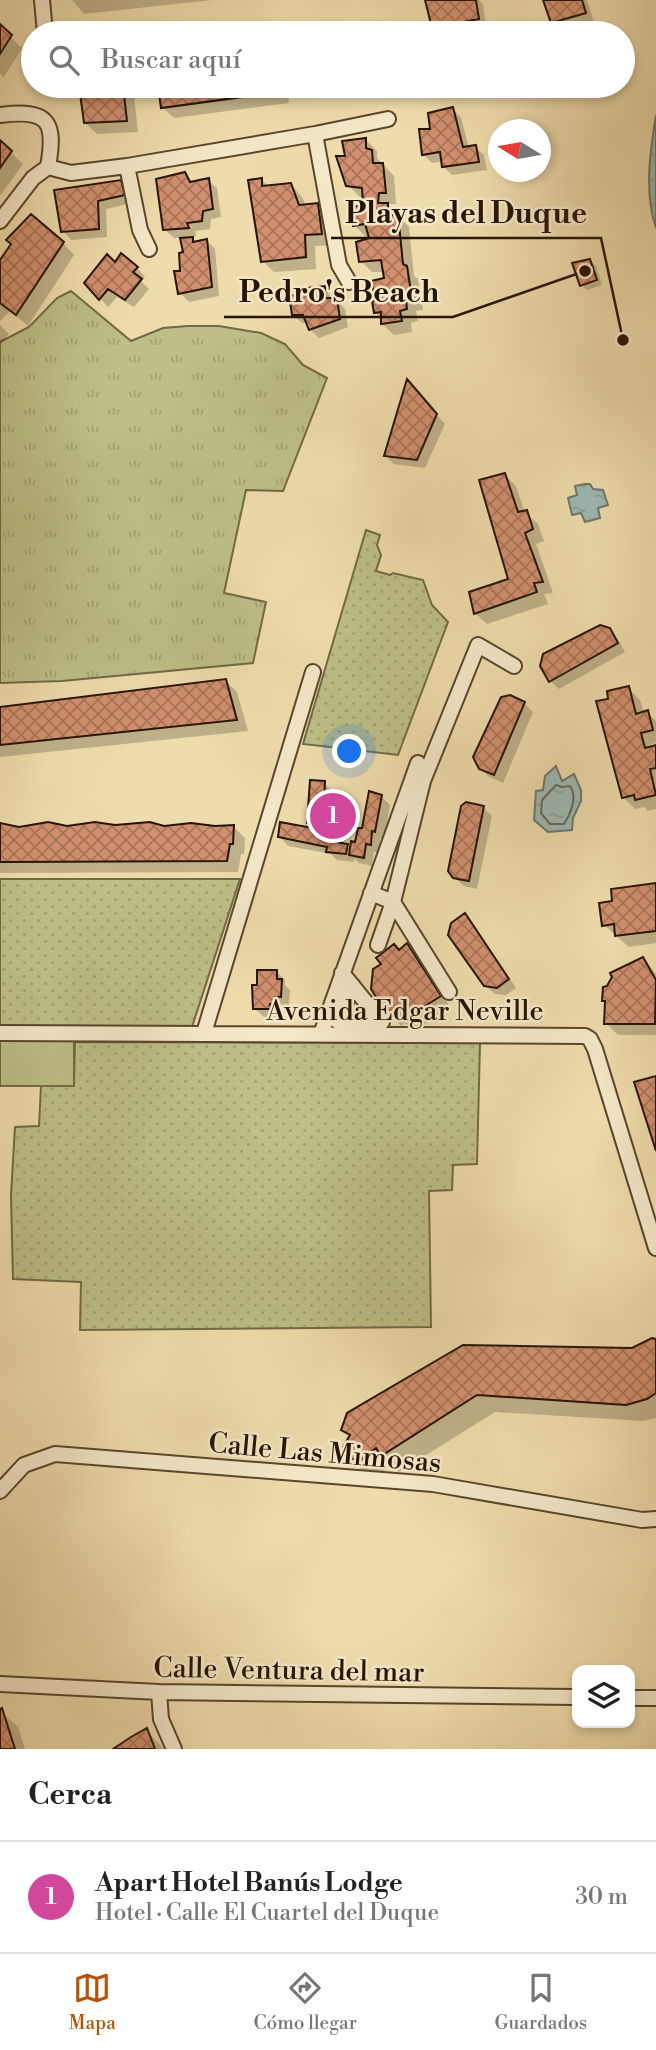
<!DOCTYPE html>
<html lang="es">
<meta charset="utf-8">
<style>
:root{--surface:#fff;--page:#f6f6f6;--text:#222;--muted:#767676;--line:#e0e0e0;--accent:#b45309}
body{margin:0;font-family:"Libre Bodoni",serif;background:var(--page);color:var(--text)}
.controls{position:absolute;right:21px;bottom:21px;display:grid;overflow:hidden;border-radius:14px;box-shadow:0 4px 10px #0003}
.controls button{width:63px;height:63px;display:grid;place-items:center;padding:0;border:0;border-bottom:2px solid var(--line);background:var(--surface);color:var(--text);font:35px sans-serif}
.compass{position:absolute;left:488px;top:119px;width:63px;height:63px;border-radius:50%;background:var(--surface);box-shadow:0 4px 10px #0003;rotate:281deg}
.you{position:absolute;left:350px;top:752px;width:24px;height:24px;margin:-18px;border:5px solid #fff;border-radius:50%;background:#1a73e8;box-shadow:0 0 0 10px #1a73e833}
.badge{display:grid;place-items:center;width:46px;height:46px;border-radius:50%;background:var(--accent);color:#fff;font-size:23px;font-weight:700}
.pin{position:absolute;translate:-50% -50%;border:4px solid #fff;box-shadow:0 2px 7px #0006}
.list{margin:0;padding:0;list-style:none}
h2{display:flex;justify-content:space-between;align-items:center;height:91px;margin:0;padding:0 28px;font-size:30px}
h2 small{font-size:23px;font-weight:400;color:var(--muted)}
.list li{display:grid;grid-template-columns:46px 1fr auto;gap:21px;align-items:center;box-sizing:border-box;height:112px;padding:0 28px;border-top:2px solid var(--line)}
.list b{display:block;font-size:26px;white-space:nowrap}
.list p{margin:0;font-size:23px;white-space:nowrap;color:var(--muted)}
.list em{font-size:23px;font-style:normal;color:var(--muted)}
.icon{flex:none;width:38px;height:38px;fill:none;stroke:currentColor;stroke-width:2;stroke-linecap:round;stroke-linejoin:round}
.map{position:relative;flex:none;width:656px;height:1749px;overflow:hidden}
.search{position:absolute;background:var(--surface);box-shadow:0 4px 10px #0003;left:21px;right:21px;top:21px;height:77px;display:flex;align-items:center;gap:18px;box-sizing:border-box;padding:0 24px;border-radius:38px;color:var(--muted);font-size:26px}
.sheet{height:203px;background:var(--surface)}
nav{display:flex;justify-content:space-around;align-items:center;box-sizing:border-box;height:98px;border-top:2px solid var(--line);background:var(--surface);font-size:19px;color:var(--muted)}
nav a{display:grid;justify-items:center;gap:4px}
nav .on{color:var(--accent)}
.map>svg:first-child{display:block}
</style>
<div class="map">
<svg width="656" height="1749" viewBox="0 0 656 1749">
<defs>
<pattern id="grass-dots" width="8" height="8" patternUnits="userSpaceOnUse" patternTransform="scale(1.75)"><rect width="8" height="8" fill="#bdbf87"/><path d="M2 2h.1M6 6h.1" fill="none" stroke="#a2a373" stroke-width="1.8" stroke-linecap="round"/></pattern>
<pattern id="park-tufts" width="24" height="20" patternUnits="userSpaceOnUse" patternTransform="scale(1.75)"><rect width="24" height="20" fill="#bdbf87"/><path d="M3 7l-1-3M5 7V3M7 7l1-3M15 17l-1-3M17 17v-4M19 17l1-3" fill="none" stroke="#a2a373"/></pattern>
<pattern id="water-ripples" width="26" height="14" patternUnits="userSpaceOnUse" patternTransform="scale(1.75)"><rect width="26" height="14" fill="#9db9b4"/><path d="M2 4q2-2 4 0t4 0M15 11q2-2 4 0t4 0" fill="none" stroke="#879e99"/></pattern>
<pattern id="building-cross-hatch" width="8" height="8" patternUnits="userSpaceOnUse" patternTransform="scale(1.75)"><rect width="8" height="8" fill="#d1906f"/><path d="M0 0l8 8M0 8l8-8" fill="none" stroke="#a97459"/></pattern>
</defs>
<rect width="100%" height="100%" fill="#efdcac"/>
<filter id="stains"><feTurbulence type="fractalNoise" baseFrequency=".00286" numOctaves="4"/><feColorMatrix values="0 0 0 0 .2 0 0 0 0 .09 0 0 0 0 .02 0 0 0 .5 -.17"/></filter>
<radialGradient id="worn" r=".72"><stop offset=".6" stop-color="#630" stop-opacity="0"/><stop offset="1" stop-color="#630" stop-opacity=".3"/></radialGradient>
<path fill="url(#grass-dots)" stroke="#726a44" stroke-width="2" d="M366 530 380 535 377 545 381 555 376 571 390 575 393 573 423 580 432 605 448 622 398 755 303 744Z
M0 879H240L191 1030 0 1029Z
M75 1042 480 1043 477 1164 453 1165 452 1190 429 1191 431 1327 80 1330 81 1282 13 1279 11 1195 15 1127 39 1126 41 1086H74Z"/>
<path fill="url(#park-tufts)" stroke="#726a44" stroke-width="2" d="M71 291 131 341 163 328 188 326H219L261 333 285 344 303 365 327 378 283 491 246 490 224 593 266 602 253 663 62 681 0 683V342L29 327 57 298Z"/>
<path fill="#bdbf87" stroke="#726a44" stroke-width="2" d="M0 1038 74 1039V1086H0Z"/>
<path fill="url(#water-ripples)" stroke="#6d776d" stroke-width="2" d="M656 116V115V228C644 192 650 152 656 116Z
M585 484H590L593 489 603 490 608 505 598 508 600 518 585 522 581 513 572 515 568 498 577 495 575 486Z
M556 766 562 781 574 774 581 790V801L573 818 572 830 548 832 534 820 536 791 543 790 545 776Z"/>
<path fill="#0003" d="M72 0H212L84 14Z
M427 0H479L483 4 486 28 440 33 434 27Z
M545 0H587L594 22 561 31 552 22Z
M0 27 22 48 4 77 0 74Z
M81 86H133L138 132 97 134 85 123Z
M160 86H287L289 103 174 118 162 107Z
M313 86H403L404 90 325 98Z
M439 86H492V91L448 98 439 89Z
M453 109 461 118 469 148 475 147 484 155 487 170 452 175 443 166V161L432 163 423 154 432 130Z
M366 140 377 151V158L394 176 396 204H389V207L409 227 414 276 418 279 423 310 416 311 418 321 411 323 412 332 394 335 382 324V319L375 312 386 280 385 272H372L361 261 371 239 370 236 366 237 354 225 364 206V198L360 197 348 185 347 157Z
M0 143 23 164 0 196Z
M184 174 194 183 208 180 217 188 221 217 211 219 210 229 195 231 196 236 191 237 197 243 206 240 215 249 219 296 189 302 180 293 185 253 182 238H174L165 230Z
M262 180 269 187 291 185 302 197 306 206 317 205 329 217 332 245 315 246 316 269 274 272 263 261Z
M120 182 129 191 132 203 106 209 107 237 71 240 63 231Z
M63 243 74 255 28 326 10 311 0 321V263L13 245Z
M590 261 596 266 602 285 587 290 582 285Z
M115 265 137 268 145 277 141 281 149 289 134 307 117 297 108 307 87 283Z
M325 288 333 300H337L345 309 348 327 319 338 310 329 308 323H302L293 315 301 298Z
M0 325 9 334 0 345Z
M415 390 445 424 425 468 394 464 385 455Z
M505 475 516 486 525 513 538 524 544 541 536 544 553 593 544 594 548 604 487 624 475 613 510 580Z
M609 630 618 639 625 652 559 689 550 681Z
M225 681 237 692 248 731 0 757V709Z
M628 688 640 700 644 713 647 712 656 721V743L647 746 648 749 656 747V809L648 811 644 807 635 809 623 797 610 700Z
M524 703 533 712 503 783 489 777 480 768Z
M324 783 330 789 328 831 337 841V844L347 846 351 850 381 796 390 805 384 840 380 839 379 852H374L372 866 359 863 355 859 354 862 337 860 331 854 288 846 280 837 316 830 308 823Z
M483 808 492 816 477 889 464 886 454 877Z
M0 825 19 828 234 827 245 838 244 854H241L238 872 0 873Z
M656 884V943L629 947 604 925 614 903Z
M464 916 473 924 516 988 506 995 495 994 485 985Z
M407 946 418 957 451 1008 414 1031 405 1023 401 1026 389 1014 400 952Z
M643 959 656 974V1035H618L606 1023 607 1003 604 1000Z
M277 972 285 980V985L290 990 289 1005H283V1012H277L278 1017H264L255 1009 259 986Z
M656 1341V1418L643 1421 495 1412 399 1472 392 1465 377 1477 365 1473 347 1456 351 1437 343 1429 632 1350Z
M0 1711 18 1727 25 1749H0Z
M147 1731 164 1749H117Z"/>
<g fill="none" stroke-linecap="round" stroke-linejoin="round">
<path stroke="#62665b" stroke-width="2" d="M556 785 562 787 570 786C578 797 570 815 564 824H550L541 813 542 800Z"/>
</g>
<path fill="url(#building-cross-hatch)" stroke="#261402" stroke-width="2" d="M425 0H476L479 19 432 28Z
M543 0H582L586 13 551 23Z
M0 24 12 35 0 54Z
M79 86H123L127 121 84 123Z
M158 86H278L279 92 161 108Z
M453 107 463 147 476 145 479 162 442 167 440 152 422 155 419 129H430L428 113Z
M366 138V148L372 150 373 163H383L386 193H379L378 203H388V216L398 214 403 264 407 266 412 298 406 300 407 309 400 311 402 321 381 324V312L374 313 372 301H376L371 281 384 278 381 260 359 262 356 242 369 238 365 224 353 226 349 208 363 205 362 188 346 186 336 156H345L342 141Z
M0 140 12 151 0 168Z
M185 172 190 182 209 178 213 209 203 211 202 221 187 223 189 228 163 230 156 179Z
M262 178V186L291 183 299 205 318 203 322 234 305 235 306 257 261 262 248 180Z
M121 180 125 195 98 201 99 229 61 232 54 190Z
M31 214 64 242 16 315 0 303V260L11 244 6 240Z
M193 237V242L207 239 212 287 178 294 174 271H180L179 253 183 252 180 238Z
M121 253 138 267 133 272 142 279 125 300 108 289 99 300 84 283 107 254 115 262Z
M590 259 597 280 580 286 572 263Z
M325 286 326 298H337L340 319 309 330 303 315H292L289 295 299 296 298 289Z
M407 379 437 414 417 460 384 456Z
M505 473 518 512 527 510 533 529 525 533 543 582 534 583 537 592 474 614 469 592 508 579 479 480Z
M600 625 610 628 618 643 549 682 540 666 543 654Z
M226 679 237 720 0 745V707Z
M629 686 636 714 648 710 653 730 641 733 645 748 656 745V768L650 769 656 795 635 800 634 795 622 798 596 701 608 699 607 691Z
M510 695 525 702 494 775 479 769 473 757 501 697Z
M310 780 325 781 323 824 307 823Z
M369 791 382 795 375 832 372 831 371 845 366 844 364 858 349 855 351 841 355 842 358 828H362Z
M466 802 484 806 469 881 453 878 448 871 461 806Z
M48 822 67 826 95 822 115 825 150 822 164 826 191 823 215 826 234 825 233 844H230L227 861 0 862V823L19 827Z
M280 822 329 831V841L348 844 346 854 326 852 327 847 278 837Z
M656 883V931L615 936 614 924 602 926 599 903 612 901 611 889Z
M465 913 509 979 497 988 484 986 448 935 451 923Z
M407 943 441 996 401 1021 393 1012 388 1016 371 989 373 969 381 964 376 958 394 944 399 950Z
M643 957 656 980 655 1024H604L605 1001H602L603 987 607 986 612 977 610 973Z
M257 970H277V979H282L281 997H275V1004H270L271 1009H253L252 985H257Z
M656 1076V1151L634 1082Z
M652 1338 656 1339V1393L647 1399 626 1405 477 1395 381 1456 376 1448 360 1461 346 1457 343 1447 350 1435 341 1430 347 1413 463 1345 632 1348Z
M2 1708 15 1749H0V1709Z
M147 1728 155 1749H113L131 1737Z"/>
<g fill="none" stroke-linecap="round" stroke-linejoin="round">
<defs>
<path id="minor" d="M42 0 45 33
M63 86 69 88
M0 115C49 109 56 121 48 167
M315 134 339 265 349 282
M127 166 140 230 149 249
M0 221 33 178 48 167 71 173 127 166 315 134 388 119
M371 893 393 902 423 781 478 645 514 666
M393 902 449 992
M378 945 393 902
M342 973 382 1022 337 1021 353 986
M0 1033 585 1036 590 1039 595 1049 656 1248
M204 1033 313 672
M321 1034 418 763
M0 1491 24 1465 55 1454 433 1484 642 1520 656 1519
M0 1684 159 1692 577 1697
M159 1692 161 1719 174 1749
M630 1698H656"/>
</defs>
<use href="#minor" stroke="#58462c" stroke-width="18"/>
<use href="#minor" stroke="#f5e8c9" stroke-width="14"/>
</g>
<g text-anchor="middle" stroke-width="5" stroke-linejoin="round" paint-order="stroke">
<g font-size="28" fill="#261402" stroke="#f5e8c9">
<text x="405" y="1020">Avenida Edgar Neville</text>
<text transform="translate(325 1452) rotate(5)" y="10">Calle Las Mimosas</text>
<text transform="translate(289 1669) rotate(1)" y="10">Calle Ventura del mar</text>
</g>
</g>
<path fill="none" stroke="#261402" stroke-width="2.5" d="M623 340L601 238H331M585 271L453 317H224"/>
<g fill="#261402" stroke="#f5e8c9" stroke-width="2.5">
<circle cx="623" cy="340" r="7"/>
<circle cx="585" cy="271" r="7"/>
</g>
<g font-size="30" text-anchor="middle" font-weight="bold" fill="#261402" stroke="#f5e8c9" stroke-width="5" stroke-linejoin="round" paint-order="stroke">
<text x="466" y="223">Playas del Duque</text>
<text x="339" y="302">Pedro's Beach</text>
</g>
<rect width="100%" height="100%" filter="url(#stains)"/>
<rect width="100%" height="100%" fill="url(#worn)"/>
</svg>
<div class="controls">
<button><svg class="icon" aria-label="layers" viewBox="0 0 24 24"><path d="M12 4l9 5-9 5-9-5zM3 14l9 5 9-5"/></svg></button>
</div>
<svg class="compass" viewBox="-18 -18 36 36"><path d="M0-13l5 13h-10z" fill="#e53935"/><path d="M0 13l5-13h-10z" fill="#767676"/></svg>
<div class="you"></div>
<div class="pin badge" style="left:333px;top:816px;background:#d1479c">1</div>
<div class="search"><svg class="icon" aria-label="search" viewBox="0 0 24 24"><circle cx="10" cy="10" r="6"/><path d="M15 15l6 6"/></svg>Buscar aquí</div>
</div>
<section class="sheet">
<h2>Cerca<small></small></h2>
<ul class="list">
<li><span class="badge" style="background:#d1479c">1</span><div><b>Apart Hotel Banús Lodge</b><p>Hotel · Calle El Cuartel del Duque</p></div><em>30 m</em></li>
</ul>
</section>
<nav>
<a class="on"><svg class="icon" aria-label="map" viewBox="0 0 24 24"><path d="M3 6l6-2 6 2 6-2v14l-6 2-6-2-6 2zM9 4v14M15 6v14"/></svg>Mapa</a>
<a><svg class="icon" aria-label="directions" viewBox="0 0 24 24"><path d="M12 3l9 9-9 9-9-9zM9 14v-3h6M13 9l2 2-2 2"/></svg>Cómo llegar</a>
<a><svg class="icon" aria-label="saved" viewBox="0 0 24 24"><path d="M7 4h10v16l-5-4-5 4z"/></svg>Guardados</a>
</nav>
